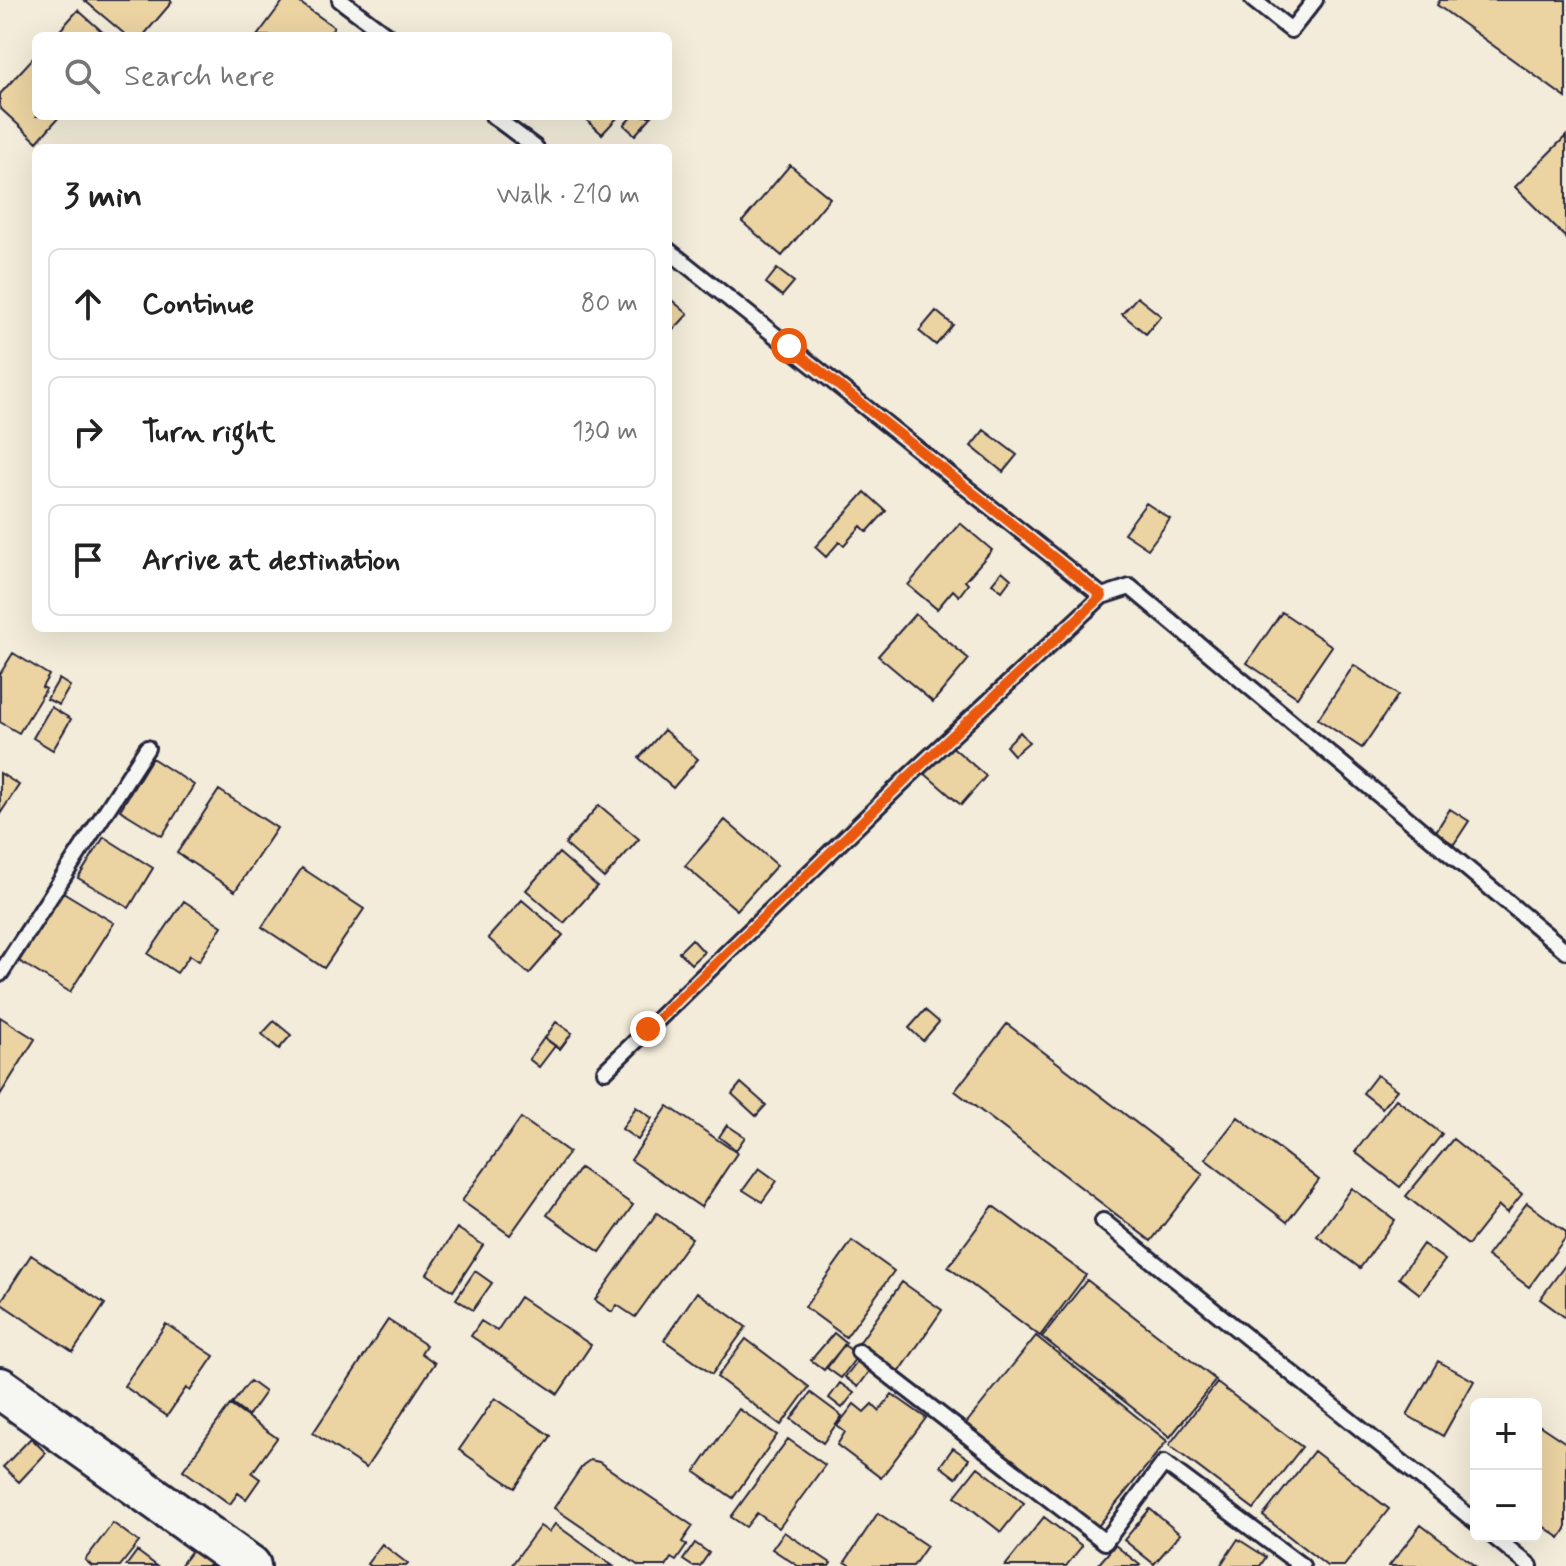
<!DOCTYPE html>
<meta charset="utf-8">
<style>
:root{--surface:#fff;--page:#f2f2f2;--text:#222;--muted:#767676;--line:#e0e0e0}
body{margin:0;font-family:Mynerve,sans-serif;background:var(--page);color:var(--text)}
.controls{position:absolute;right:24px;bottom:24px;display:grid;overflow:hidden;border-radius:12px;box-shadow:0 8px 32px #0002}
.controls button{width:72px;height:72px;display:grid;place-items:center;padding:0;border:0;border-bottom:2px solid var(--line);background:var(--surface);color:var(--text);font:40px sans-serif}
.stop{position:absolute;width:24px;height:24px;margin:-18px;border:6px solid #ea580c;border-radius:50%;background:#fff}
.stop.end{background:#ea580c;border-color:#fff;box-shadow:0 2px 8px #0008}
.list{margin:0;padding:0;list-style:none}
h2{display:flex;justify-content:space-between;align-items:center;height:104px;margin:0;padding:0 32px;font-size:34px}
h2 small{font-size:26px;font-weight:400;color:var(--muted)}
.list li{display:grid;grid-template-columns:52px 1fr auto;gap:24px;align-items:center;box-sizing:border-box;height:112px;margin:0 16px 16px;padding:0 16px;border:2px solid var(--line);border-radius:12px}
.list b{display:block;font-size:30px;white-space:nowrap}
.list em{font-size:26px;font-style:normal;color:var(--muted)}
.icon{flex:none;width:44px;height:44px;fill:none;stroke:currentColor;stroke-width:2;stroke-linecap:round;stroke-linejoin:round}
.map{position:relative;flex:none;width:1566px;height:1566px;overflow:hidden}
.search{position:absolute;background:var(--surface);box-shadow:0 8px 32px #0002;left:32px;top:32px;width:640px;height:88px;display:flex;align-items:center;gap:20px;box-sizing:border-box;padding:0 28px;border-radius:12px;color:var(--muted);font-size:30px}
.panel{position:absolute;background:var(--surface);box-shadow:0 8px 32px #0002;left:32px;top:144px;width:640px;height:488px;border-radius:12px}
.map>svg:first-child{display:block}
</style>
<div class="map">
<svg width="1566" height="1566" viewBox="0 0 1566 1566">
<rect width="100%" height="100%" fill="#f3ecda"/>
<filter id="ink" filterUnits="userSpaceOnUse"><feTurbulence type="fractalNoise" baseFrequency=".0125" numOctaves="2"/><feDisplacementMap in="SourceGraphic" scale="16" xChannelSelector="R" yChannelSelector="G"/><feConvolveMatrix kernelMatrix="1 2 1 2 8 2 1 2 1" color-interpolation-filters="sRGB"/></filter>
<g filter="url(#ink)">
<path fill="#ebd3a2" stroke="#22223b" stroke-width="2" d="M84 0H170L172 2 143 36H127Z
M284 0H296L334 27 327 36H257Z
M1440 0H1566V98L1437 5Z
M78 10 107 36H55Z
M33 58 36 60V116H60L37 142 0 108V94Z
M582 116H619L602 134Z
M632 116H652L635 135 624 125Z
M1566 136V238L1515 187Z
M790 165 830 198 782 256 742 222Z
M777 269 794 282 782 296 766 283Z
M668 297 688 314 668 336Z
M1137 297 1161 316 1146 334 1122 314Z
M936 311 953 325 936 345 919 331Z
M984 430 1017 455 1003 472 971 446Z
M865 492 886 511 867 532 861 526 844 545 839 542 826 557 815 547Z
M1146 503 1170 519 1148 549 1124 533Z
M960 523 992 550 965 581 968 584 959 596 953 590 937 609 908 585Z
M1002 571 1011 579 1002 591 992 583Z
M1282 612 1332 646 1297 697 1247 663Z
M915 614 969 659 933 702 878 656Z
M13 653 49 675 42 687 46 689 19 733 0 722V674Z
M1354 665 1398 695 1362 748 1318 719Z
M59 679 70 686 59 705 47 699Z
M51 707 71 719 53 750 33 738Z
M664 730 698 759 673 788 639 758Z
M1020 732 1029 742 1014 755 1006 746Z
M949 744 986 776 961 805 924 773Z
M152 758 194 785 162 836 120 810Z
M0 773 19 785 0 814Z
M219 790 277 828 235 891 177 853Z
M599 805 639 839 604 878 565 844Z
M1450 809 1469 821 1454 844 1435 833Z
M725 820 777 865 737 910 685 866Z
M104 837 153 868 129 908 78 878Z
M559 853 597 886 564 923 526 890Z
M302 868 364 909 324 968 262 927Z
M63 892 114 923 70 992 19 961Z
M522 900 563 935 529 974 488 938Z
M184 901 222 926 199 961 190 955 177 973 148 954Z
M692 939 704 952 691 964 679 952Z
M925 1010 939 1022 923 1041 909 1028Z
M0 1017 35 1039 0 1095Z
M274 1021 291 1035 279 1049 262 1034Z
M556 1022 572 1033 560 1049 545 1038Z
M1007 1024 1203 1174 1151 1241 955 1091Z
M544 1038 555 1046 539 1067 529 1059Z
M1377 1075 1397 1090 1382 1108 1363 1093Z
M741 1083 766 1105 756 1116 732 1094Z
M1396 1099 1442 1134 1400 1187 1355 1152Z
M668 1106 737 1153 701 1207 631 1160Z
M636 1107 652 1118 638 1140 622 1129Z
M1238 1117 1319 1180 1287 1222 1205 1159Z
M521 1118 569 1152 510 1235 462 1201Z
M727 1125 745 1137 736 1150 719 1137Z
M1453 1139 1522 1194 1507 1213 1499 1206 1468 1245 1406 1196Z
M580 1168 633 1205 600 1252 547 1215Z
M759 1168 777 1181 762 1202 743 1190Z
M1352 1188 1395 1220 1360 1268 1317 1236Z
M1527 1203 1566 1232V1237L1529 1287 1487 1256Z
M993 1206 1086 1275 1040 1336 948 1267Z
M657 1213 692 1238 635 1317 617 1305 612 1312 595 1300Z
M457 1228 483 1245 453 1291 427 1274Z
M852 1241 894 1271 846 1337 805 1307Z
M1423 1244 1445 1260 1420 1294 1399 1278Z
M31 1255 105 1304 73 1352 0 1303Z
M1566 1264V1318L1540 1299Z
M475 1271 492 1283 473 1310 456 1299Z
M1087 1280 1216 1380 1170 1437 1042 1337Z
M902 1282 942 1310 898 1374 857 1346Z
M697 1292 746 1327 712 1374 664 1340Z
M520 1297 591 1345 558 1394 471 1336 481 1321 497 1331Z
M388 1320 426 1345 421 1353 435 1363 366 1468 313 1433Z
M166 1324 214 1356 190 1391 186 1388 167 1416 124 1386Z
M834 1333 846 1343 824 1370 811 1360Z
M1036 1336 1167 1441 1095 1530 964 1426Z
M746 1339 809 1387 781 1425 717 1377Z
M844 1345 858 1355 841 1378 827 1368Z
M859 1359 872 1368 858 1387 845 1377Z
M1438 1361 1474 1381 1443 1436 1407 1415Z
M250 1381 265 1392 248 1416 232 1404Z
M840 1383 854 1393 842 1408 829 1398Z
M1217 1383 1302 1447 1254 1509 1169 1445Z
M811 1393 842 1416 823 1443 791 1419Z
M892 1394 926 1418 881 1478 837 1445 845 1432 837 1426 854 1404 864 1412 872 1404 879 1411Z
M495 1398 551 1436 515 1488 459 1450Z
M230 1405 277 1438 252 1473 260 1479 246 1499 238 1493 230 1504 183 1470Z
M739 1409 777 1435 733 1498 695 1472Z
M1536 1423 1566 1443V1529L1560 1538 1536 1521Z
M31 1438 46 1453 19 1482 3 1467Z
M788 1439 825 1465 779 1528 757 1513 746 1527 731 1517Z
M953 1448 969 1459 956 1478 940 1466Z
M1314 1451 1389 1509 1344 1566H1327L1263 1516Z
M590 1460 599 1462 693 1526 682 1542 687 1545 676 1561 671 1558 666 1566H639L554 1508 583 1465Z
M978 1467 1024 1503 1001 1532 955 1496Z
M1150 1509 1180 1534 1154 1564 1124 1540Z
M878 1513 927 1546 913 1566H852L845 1562Z
M1044 1517 1082 1546 1066 1566H1005Z
M113 1523 139 1542 120 1566H92L85 1560Z
M555 1524 613 1566H511L540 1526 549 1532Z
M1421 1525 1475 1566H1389Z
M784 1532 831 1563 829 1566H798L772 1549Z
M1238 1539 1266 1557 1260 1566H1220Z
M695 1543 709 1553 700 1566H692L683 1560Z
M382 1544 408 1564 406 1566H370L367 1564Z
M1115 1545 1140 1565 1139 1566H1097Z
M193 1549 216 1566H180Z
M137 1551 157 1566H126Z"/>
<g fill="none" stroke-linecap="round" stroke-linejoin="round">
<defs>
<path id="lane" d="M340 0 388 36
M1253 0 1291 30 1315 0
M493 116 536 148
M668 250 1102 596
M0 974 147 748
M605 1071 909 776 1102 596 1130 587 1566 951
M1103 1221 1476 1522
M859 1352 1105 1542 1164 1463 1302 1566
M1493 1536 1530 1566"/>
<path id="secondary" d="M0 1388 250 1566"/>
</defs>
<use href="#lane" stroke="#22223b" stroke-width="20"/>
<use href="#secondary" stroke="#22223b" stroke-width="46"/>
<use href="#lane" stroke="#f6f6f2" stroke-width="14"/>
<use href="#secondary" stroke="#f6f6f2" stroke-width="40"/>
</g>
</g>
<g fill="none" stroke-linecap="round" stroke-linejoin="round" filter="url(#ink)">
<path stroke="#ea580c" stroke-width="10" d="M648 1029 909 776 1102 596 789 346"/>
</g>
</svg>
<div class="controls">
<button>+</button>
<button>−</button>
</div>
<div class="stop" style="left:789px;top:346px"></div>
<div class="stop end" style="left:648px;top:1029px"></div>
<div class="search"><svg class="icon" aria-label="search" viewBox="0 0 24 24"><circle cx="10" cy="10" r="6"/><path d="M15 15l6 6"/></svg>Search here</div>
<section class="panel">
<h2>3 min<small>Walk · 210 m</small></h2>
<ul class="list">
<li><svg class="icon" aria-label="ahead" viewBox="0 0 24 24"><path d="M12 20V5M6 11l6-6 6 6"/></svg><div><b>Continue</b></div><em>80 m</em></li>
<li><svg class="icon" aria-label="right" viewBox="0 0 24 24"><path d="M7 20v-9h11M14 6l5 5-5 5"/></svg><div><b>Turn right</b></div><em>130 m</em></li>
<li><svg class="icon" aria-label="arrive" viewBox="0 0 24 24"><path d="M6 21V4h12l-3 4 3 4H6"/></svg><div><b>Arrive at destination</b></div></li>
</ul>
</section>
</div>
